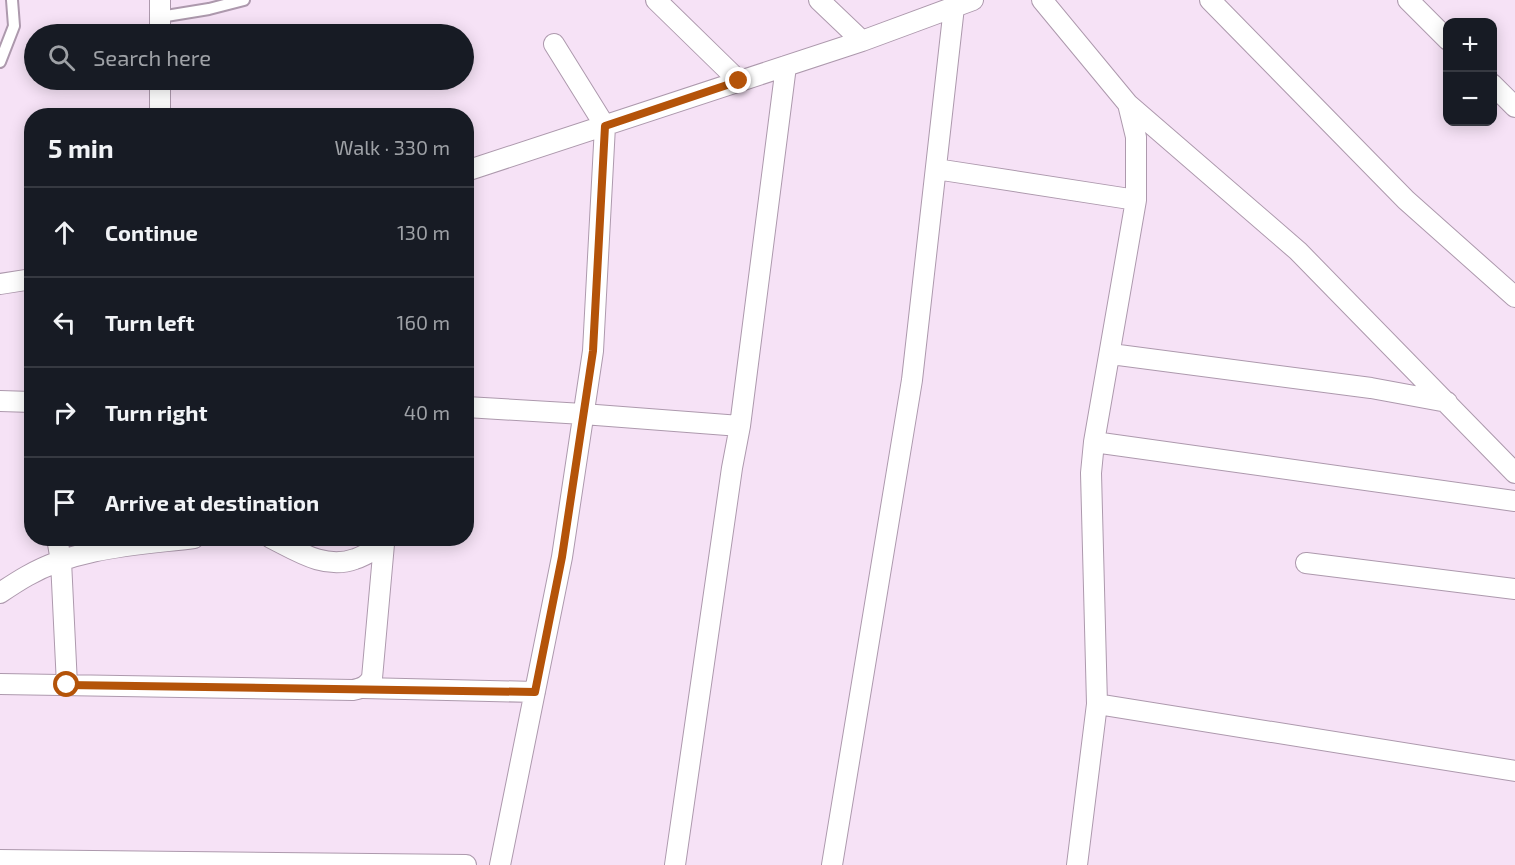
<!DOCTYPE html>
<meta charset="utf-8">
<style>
:root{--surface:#171b24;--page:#20242c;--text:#f1f3f6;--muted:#9ea1a6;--line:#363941}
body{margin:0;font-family:"Exo 2",sans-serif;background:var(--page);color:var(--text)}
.controls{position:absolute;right:18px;top:18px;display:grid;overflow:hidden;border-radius:12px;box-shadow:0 3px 15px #0003}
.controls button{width:54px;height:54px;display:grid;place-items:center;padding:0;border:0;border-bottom:2px solid var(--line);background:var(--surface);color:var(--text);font:30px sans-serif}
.stop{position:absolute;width:18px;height:18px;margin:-14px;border:4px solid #b45309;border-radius:50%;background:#fff}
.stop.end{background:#b45309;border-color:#fff;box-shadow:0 2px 6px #0008}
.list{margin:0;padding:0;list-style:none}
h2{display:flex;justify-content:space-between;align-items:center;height:78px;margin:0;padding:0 24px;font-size:26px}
h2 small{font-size:20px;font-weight:400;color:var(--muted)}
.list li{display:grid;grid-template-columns:39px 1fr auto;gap:18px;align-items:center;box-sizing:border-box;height:90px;padding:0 24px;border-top:2px solid var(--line)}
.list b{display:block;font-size:22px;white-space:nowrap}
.list em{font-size:20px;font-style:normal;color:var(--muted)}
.icon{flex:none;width:33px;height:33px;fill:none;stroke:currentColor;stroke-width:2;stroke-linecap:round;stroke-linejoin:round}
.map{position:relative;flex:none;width:1515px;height:865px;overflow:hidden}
.search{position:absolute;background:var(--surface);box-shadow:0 3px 15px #0003;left:24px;top:24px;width:450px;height:66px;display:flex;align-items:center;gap:15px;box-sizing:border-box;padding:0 21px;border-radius:33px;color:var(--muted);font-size:22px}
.panel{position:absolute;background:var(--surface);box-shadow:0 3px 15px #0003;left:24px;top:108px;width:450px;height:438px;border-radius:24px}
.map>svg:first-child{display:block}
</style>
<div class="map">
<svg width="1515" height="865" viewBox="0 0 1515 865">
<rect width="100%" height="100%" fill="#f6e2f6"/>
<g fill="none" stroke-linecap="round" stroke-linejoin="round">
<defs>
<path id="service" d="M160 17 209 9 244 0
M0 62 14 26 12 0"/>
<path id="minor" d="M160 0V34
M656 0 739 81
M819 0 862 41
M1042 0 1128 104 1136 137V200L1094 442 1091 473 1097 704 1077 865
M1210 0 1406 200 1515 297
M1408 0 1448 40
M160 80V116
M1492 84 1515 107
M1128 104 1298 251 1515 473
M936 169 1136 200
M466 171 862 41 973 0
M0 284 32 279
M1111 354 1371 388 1447 402
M0 401 32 402
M466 407 583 414 740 426
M1094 442 1515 501
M57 538 61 561 67 685
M271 538C297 551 325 570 355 559 365 556 375 549 384 544V538
M1306 563 1515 589
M0 593C9 587 18 581 27 576 77 547 138 545 194 538
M0 684 353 690C363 688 367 686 372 678L384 544
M363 688 535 692
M1097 704 1515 771
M0 860 466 865
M500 865 562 557 593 351 605 126 554 44
M675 865 732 468 740 426 786 66
M832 865 912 380 954 7"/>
</defs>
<use href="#service" stroke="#ad99ad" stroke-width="14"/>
<use href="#minor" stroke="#ad99ad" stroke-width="22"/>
<use href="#service" stroke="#fff" stroke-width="10"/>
<use href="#minor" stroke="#fff" stroke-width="20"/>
</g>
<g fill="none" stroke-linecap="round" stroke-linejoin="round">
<path stroke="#b45309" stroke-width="8" d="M67 685 535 692 562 557 593 351 605 126 739 81"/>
</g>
</svg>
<div class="controls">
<button>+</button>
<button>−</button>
</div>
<div class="stop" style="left:67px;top:685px"></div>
<div class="stop end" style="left:739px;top:81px"></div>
<div class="search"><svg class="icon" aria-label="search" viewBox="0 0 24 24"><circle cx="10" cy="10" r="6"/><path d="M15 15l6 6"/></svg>Search here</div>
<section class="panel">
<h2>5 min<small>Walk · 330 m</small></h2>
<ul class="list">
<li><svg class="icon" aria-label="ahead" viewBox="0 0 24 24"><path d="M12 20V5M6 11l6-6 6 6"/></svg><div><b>Continue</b></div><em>130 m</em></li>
<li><svg class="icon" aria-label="left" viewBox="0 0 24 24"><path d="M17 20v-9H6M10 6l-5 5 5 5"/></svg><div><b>Turn left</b></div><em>160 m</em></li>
<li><svg class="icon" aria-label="right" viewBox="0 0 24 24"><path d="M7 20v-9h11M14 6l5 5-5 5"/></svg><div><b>Turn right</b></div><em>40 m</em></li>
<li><svg class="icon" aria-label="arrive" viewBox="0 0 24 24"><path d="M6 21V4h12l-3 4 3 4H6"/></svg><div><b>Arrive at destination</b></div></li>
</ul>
</section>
</div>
